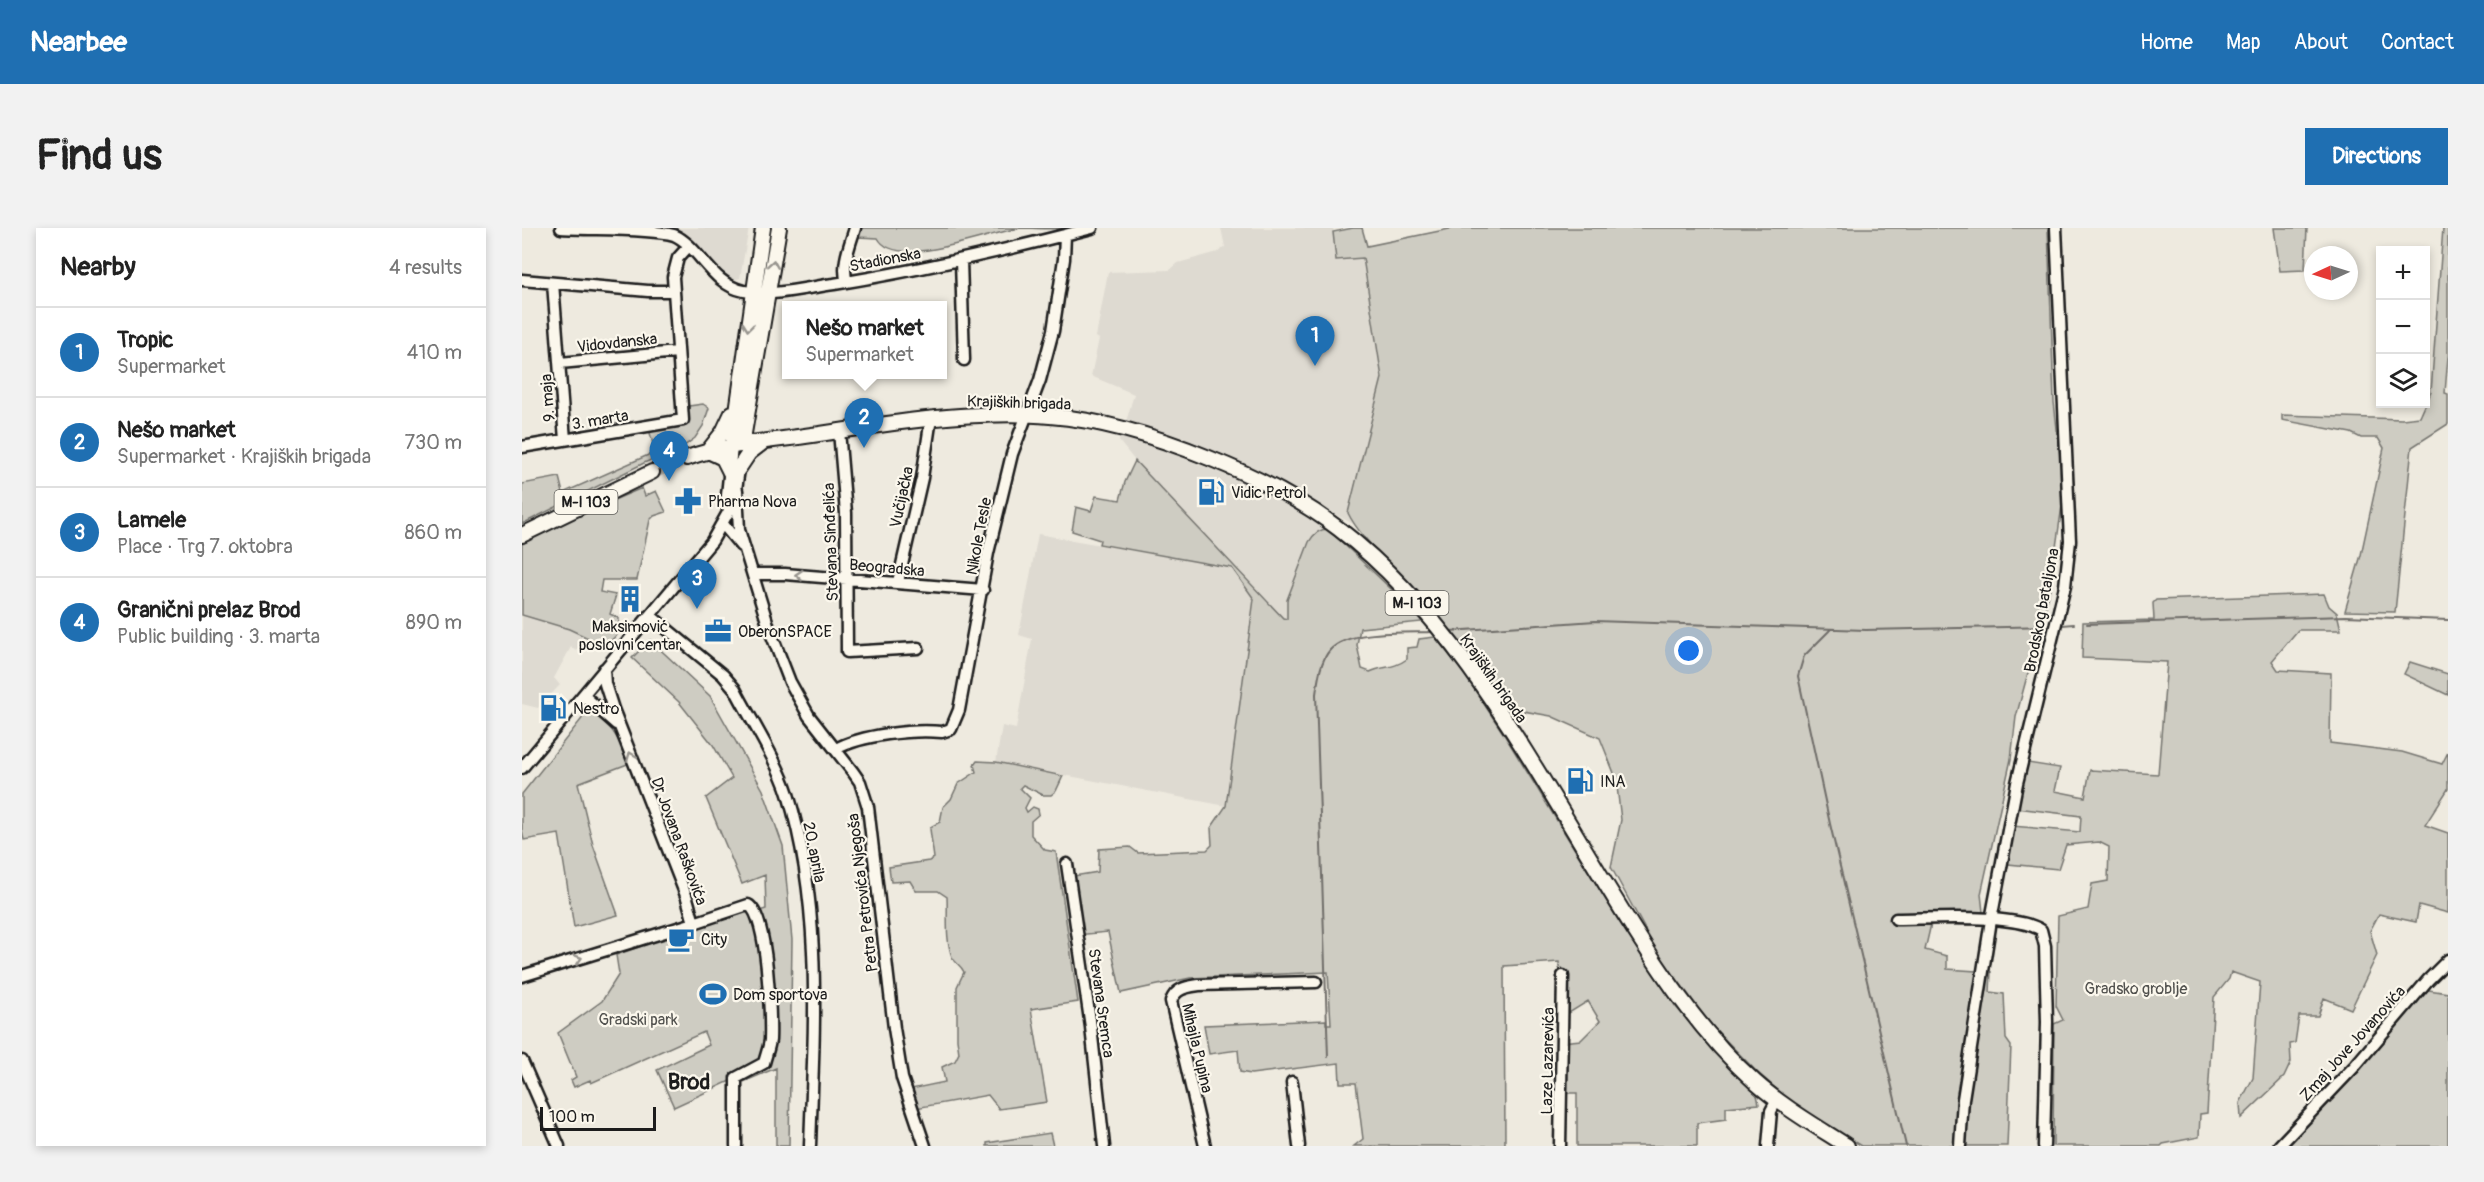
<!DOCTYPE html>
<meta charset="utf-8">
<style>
:root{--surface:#fff;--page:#f2f2f2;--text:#222;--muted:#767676;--line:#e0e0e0;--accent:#1f6fb2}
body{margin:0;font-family:Pangolin,sans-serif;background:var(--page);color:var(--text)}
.controls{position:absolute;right:18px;top:18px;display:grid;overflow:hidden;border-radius:0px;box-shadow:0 3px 9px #0003}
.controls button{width:54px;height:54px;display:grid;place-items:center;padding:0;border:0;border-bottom:2px solid var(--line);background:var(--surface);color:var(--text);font:30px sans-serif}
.compass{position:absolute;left:1782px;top:18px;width:54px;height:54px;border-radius:50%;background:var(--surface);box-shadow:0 3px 9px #0003;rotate:266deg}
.scale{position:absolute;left:18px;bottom:15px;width:116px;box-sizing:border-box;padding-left:6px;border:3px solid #1c1c1c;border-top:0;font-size:16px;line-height:21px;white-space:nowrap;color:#1c1c1c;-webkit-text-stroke:4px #fbf7ec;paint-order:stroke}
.you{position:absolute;left:1167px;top:423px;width:21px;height:21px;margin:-15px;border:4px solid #fff;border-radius:50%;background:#1a73e8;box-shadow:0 0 0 9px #1a73e833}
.badge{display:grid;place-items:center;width:39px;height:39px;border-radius:50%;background:var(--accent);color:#fff;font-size:20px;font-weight:700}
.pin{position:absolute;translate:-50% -50px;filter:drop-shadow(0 2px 3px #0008)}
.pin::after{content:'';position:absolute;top:32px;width:21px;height:18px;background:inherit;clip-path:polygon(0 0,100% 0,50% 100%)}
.popup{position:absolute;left:260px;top:73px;width:165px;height:78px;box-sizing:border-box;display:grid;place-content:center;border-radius:0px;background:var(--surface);filter:drop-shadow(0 2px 4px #0005);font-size:20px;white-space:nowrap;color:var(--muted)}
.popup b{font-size:22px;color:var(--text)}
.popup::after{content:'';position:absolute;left:50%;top:100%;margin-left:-12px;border:12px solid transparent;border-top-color:var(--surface)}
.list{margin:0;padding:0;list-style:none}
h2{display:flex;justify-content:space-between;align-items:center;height:78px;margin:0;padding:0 24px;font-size:26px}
h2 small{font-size:20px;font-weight:400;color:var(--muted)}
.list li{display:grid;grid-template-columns:39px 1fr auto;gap:18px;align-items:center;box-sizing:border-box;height:90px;padding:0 24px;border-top:2px solid var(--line)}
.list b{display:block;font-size:22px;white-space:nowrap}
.list p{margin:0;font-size:20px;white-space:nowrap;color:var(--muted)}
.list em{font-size:20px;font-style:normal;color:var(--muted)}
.icon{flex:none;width:33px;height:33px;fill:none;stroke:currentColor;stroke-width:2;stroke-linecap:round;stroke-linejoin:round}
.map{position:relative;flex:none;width:1926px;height:918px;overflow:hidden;border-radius:0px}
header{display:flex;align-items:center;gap:36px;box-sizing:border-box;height:84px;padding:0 30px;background:var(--accent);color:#fff}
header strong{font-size:28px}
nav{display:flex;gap:33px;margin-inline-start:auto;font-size:21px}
.intro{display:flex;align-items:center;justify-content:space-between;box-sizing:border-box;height:144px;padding:0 36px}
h1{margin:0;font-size:42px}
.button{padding:15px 27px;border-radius:0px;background:var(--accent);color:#fff;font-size:21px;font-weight:700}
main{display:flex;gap:36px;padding:0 36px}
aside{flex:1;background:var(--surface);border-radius:0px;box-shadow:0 3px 9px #0003}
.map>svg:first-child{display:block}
</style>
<header>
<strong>Nearbee</strong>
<nav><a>Home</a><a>Map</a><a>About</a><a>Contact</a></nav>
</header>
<div class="intro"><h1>Find us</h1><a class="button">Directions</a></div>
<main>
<aside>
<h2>Nearby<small>4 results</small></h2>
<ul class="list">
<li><span class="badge">1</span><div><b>Tropic</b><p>Supermarket</p></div><em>410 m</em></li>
<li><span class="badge">2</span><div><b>Nešo market</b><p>Supermarket · Krajiških brigada</p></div><em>730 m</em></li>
<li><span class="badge">3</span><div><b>Lamele</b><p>Place · Trg 7. oktobra</p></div><em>860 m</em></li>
<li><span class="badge">4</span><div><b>Granični prelaz Brod</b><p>Public building · 3. marta</p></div><em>890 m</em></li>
</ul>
</aside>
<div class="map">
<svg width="1926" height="918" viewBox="0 0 1926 918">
<rect width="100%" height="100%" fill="#eeeadf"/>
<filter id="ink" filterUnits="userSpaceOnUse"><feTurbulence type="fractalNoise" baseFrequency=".0167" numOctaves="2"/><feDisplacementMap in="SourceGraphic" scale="12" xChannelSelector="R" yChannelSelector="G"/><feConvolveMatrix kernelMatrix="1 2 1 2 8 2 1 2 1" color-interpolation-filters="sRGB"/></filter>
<g filter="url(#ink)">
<path fill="#dedad1" d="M156 0H227L218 50 211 52 204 49Z
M699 0H811L815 31 841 30 860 150 828 272 826 285 831 296 707 228 647 206 604 194 612 166 569 148 577 111 574 109 586 44 648 42 656 35 696 24 703 19Z
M600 205 748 265 806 301 765 391 761 390 613 233 597 213Z
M516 306 710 340 732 371 704 578 474 534 480 498 494 501 510 411 497 407Z
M0 387 47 401 81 417 78 422 60 413 54 423 49 419 32 450 38 457 16 480 0 476Z"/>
<path fill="#ceccc2" stroke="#75746f" stroke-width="1.5" d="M338 0H541C529 2 514 0 500 0 469 3 374 44 356 10L336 9Z
M831 0H840L845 18 932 0H1526L1532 174 1542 264 1527 367 1494 489 1489 531 1459 666 1461 684 1450 697 1409 696 1403 722 1425 728V741L1469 744 1468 764 1482 766 1484 811 1489 818 1485 918H1340L1274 878 1234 843 1190 798 1137 727 1089 639 1099 592 1094 550 1078 510 1029 488 979 479C948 435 916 393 882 351 864 330 838 310 826 285L860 150 841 30 814 32 811 4Z
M1752 0H1785L1783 42 1758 43Z
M1921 0H1926V128L1923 165 1926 166V196L1890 219 1873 384 1823 383 1839 327 1862 220 1856 210H1839L1829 205 1760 192V187L1880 191 1898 189 1909 164Z
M181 176 187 180 181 198 173 210 162 218 122 235 0 296V256L37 249 41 265 133 224 127 201 165 191 167 178Z
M613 233 761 390 765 391V372L787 314C791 307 797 301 806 301L887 378 900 394 838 400 835 417 840 441 848 444C861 437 870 442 885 431V420L895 419 897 411 913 409 941 444 983 508 1098 695 1154 779 1199 831 1235 867 1237 876 1204 879V891L1175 895V918H1055V865H1042L1039 814 1059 812 1078 793 1066 773 1039 790 1037 734 982 738 983 918H832L841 911 834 855H818L817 835 729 846 718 844 716 822 687 826 682 797 804 792V796H809L806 744 668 750 599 765 586 704 554 707 545 649 576 644 577 621 608 619 616 625 685 622 690 617 689 600 704 578 732 371 710 340 577 316 578 312 550 303 554 279 569 283 574 268 598 272 603 254Z
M120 260 123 268 134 263 144 284 132 288 128 292 115 352H80L78 364 94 367 88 386 97 390C97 405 95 411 81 417L47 401 0 387V316L50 290Z
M1802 366 1807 378 1815 385 1819 402H1776L1750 433 1756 442 1809 445 1808 515 1880 524 1920 536 1926 524V561L1903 597 1926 605V685L1897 677 1894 694 1857 686 1848 703 1855 727 1829 781 1802 770 1796 788H1777L1773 815 1768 816 1769 834 1762 849 1719 890 1718 875 1731 850 1738 754 1709 744 1707 751 1692 769 1685 885 1678 886 1677 909 1641 916 1639 918H1531L1532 796 1541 792 1534 778 1536 688 1566 681 1570 656 1586 653 1587 619 1577 614 1544 617 1536 641 1476 635 1490 598 1558 604 1559 588 1495 580 1506 535 1538 540 1533 563 1563 569 1568 542 1636 546 1645 434 1560 430 1561 394 1632 392 1631 375 1634 372Z
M128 412 188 468 241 562 261 618 270 712 267 918H254V840L212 858 210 852 152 879 135 842 187 817 182 804 69 855 68 852 52 859 49 852 54 849 36 805 80 773 97 746 94 727 222 682 231 685 244 681 243 647 220 656 184 570 210 550 191 517 157 474 110 430Z
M1888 434 1926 446V467L1882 446Z
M67 486C87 488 100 519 108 535L56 555 71 617 96 687 52 699 37 606 2 612 0 602V566L62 488Z
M455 533 474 534 541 548 534 563 529 567H521L501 557 498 560 508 570 503 580 505 584 511 579 516 581 517 586 509 593V607L523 622 534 624 556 774 509 781 525 874 477 881 466 867 394 880 389 861 423 854 420 839 433 833 437 825 435 811V759L442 744C439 737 433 735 430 729 423 710 426 688 425 669L416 663H394L388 653 369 654 367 639 407 633 412 630 408 601 410 598 418 594 421 579 429 571 436 556 454 544 452 537Z
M1900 761 1926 765V918H1753L1786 878 1852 816Z
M528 905 531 918H465V915Z"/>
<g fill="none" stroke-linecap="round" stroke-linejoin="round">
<path stroke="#6f6d69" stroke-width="2" d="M1565 396 1824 388 1926 392
M1540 397 1552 396
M1308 402 1282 428 1276 448 1308 596 1384 918
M928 403 1073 393 1344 402 1527 398
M806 829 794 466C796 453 798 433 808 422 827 401 884 405 911 404"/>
<path stroke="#c4c1b8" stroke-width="14" stroke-dasharray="14 7" stroke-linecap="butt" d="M130 244 165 230"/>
<defs>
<path id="minor" d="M39 0C69 2 126 0 152 7 177 18 190 57 222 63 252 69 283 60 312 56 399 42 485 22 570 0
M439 32 442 132
M0 52 126 63H151
M325 54C319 37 328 17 333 0
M31 55 43 212
M38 135 155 124
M317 203 324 285 325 424 396 420
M0 219 161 192 151 49 156 30 166 19
M215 262 217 302 247 400 268 454 287 488 331 544 338 554 346 579 372 800 380 850 403 918
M204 277 210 219
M200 295 219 318
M232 346H263L461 362
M376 354 400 250 409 190
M129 388 201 447 213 461C229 492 256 534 266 566 301 680 292 801 288 918
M61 467 94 496
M314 521C339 507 391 501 420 504L429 501 437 482 466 325 490 226 518 152 531 103 542 31 543 7
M0 540 190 313 212 274 218 235
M545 636 569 799 582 918
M1374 691C1409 691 1492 685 1519 702L1523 718 1525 794 1522 918
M172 695 226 677C246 685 249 790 248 812 247 820 244 827 242 835L214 850V918
M0 748 172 695 165 670 91 481 83 456 82 441
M0 833 37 918
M770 854 777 918
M683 918 649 773C654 760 664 759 677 757L794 754
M1038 918 1041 748
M1246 918 1249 883 1255 872
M1438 918 1441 871 1469 692 1495 555 1543 358 1548 313 1534 0
M1757 918 1832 839 1906 752 1926 732"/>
<path id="major" d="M220 217 257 0
M210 219 241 0
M186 223 201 204 210 185
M186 223 201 230 208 244
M165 230C204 216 249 213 290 207 339 200 388 191 438 188 468 186 498 185 528 188 580 192 638 210 687 230 732 248 778 271 817 301 938 394 1014 544 1093 671 1133 736 1176 803 1233 854 1261 879 1294 898 1325 918
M217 240 227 225 240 215
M0 307 130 244"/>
</defs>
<use href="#minor" stroke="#1c1c1c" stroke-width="15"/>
<use href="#major" stroke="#1c1c1c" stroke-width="18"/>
<use href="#minor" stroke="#fbf7ec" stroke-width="10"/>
<use href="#major" stroke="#fbf7ec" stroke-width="14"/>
</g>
<defs><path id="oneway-chevron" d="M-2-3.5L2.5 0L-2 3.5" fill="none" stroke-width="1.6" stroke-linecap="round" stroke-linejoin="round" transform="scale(1.5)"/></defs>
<g stroke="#97948e">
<use href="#oneway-chevron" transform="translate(251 36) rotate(-81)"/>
<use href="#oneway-chevron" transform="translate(226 99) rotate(97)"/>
<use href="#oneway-chevron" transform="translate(277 347) rotate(-176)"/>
<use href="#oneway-chevron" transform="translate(109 528) rotate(-112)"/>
<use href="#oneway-chevron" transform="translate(56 731) rotate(-17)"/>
</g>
</g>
<defs>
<symbol id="fuel-bare" viewBox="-9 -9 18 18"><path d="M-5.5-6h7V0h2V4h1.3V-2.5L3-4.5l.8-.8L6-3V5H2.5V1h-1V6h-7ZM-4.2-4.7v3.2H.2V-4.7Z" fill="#1f6fb2" stroke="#fbf7ec" stroke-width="2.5" paint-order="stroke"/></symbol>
<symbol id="pharmacy-bare" viewBox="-9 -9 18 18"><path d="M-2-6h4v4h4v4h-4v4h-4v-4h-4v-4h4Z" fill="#1f6fb2" stroke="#fbf7ec" stroke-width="2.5" paint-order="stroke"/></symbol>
<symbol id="building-bare" viewBox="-9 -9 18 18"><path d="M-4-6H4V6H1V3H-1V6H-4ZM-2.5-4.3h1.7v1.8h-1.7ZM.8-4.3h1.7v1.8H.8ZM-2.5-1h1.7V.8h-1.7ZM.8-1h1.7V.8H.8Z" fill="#1f6fb2" stroke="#fbf7ec" stroke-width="2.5" paint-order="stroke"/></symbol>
<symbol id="office-bare" viewBox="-9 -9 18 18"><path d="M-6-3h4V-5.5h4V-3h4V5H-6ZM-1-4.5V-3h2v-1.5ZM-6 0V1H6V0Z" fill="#1f6fb2" stroke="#fbf7ec" stroke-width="2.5" paint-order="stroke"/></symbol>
<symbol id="cafe-bare" viewBox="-9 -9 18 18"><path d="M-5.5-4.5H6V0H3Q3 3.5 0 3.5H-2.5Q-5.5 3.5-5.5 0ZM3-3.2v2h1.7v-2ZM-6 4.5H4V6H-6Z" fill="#1f6fb2" stroke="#fbf7ec" stroke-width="2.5" paint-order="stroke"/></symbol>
<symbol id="stadium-bare" viewBox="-9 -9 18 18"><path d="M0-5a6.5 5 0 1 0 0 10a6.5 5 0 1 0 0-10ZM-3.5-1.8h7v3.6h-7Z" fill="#1f6fb2" stroke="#fbf7ec" stroke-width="2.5" paint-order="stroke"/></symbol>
</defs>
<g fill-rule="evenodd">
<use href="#fuel-bare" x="670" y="245" width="38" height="38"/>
<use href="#pharmacy-bare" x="147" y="254" width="38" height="38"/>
<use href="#building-bare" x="89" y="352" width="38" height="38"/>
<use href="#office-bare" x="177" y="384" width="38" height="38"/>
<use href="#fuel-bare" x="12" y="461" width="38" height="38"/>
<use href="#fuel-bare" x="1039" y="534" width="38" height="38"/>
<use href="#cafe-bare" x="140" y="692" width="38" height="38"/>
<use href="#stadium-bare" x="172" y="747" width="38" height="38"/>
</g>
<g text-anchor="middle" stroke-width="4.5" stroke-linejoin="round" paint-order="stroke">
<g fill="#fbf7ec" stroke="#5f5e5a" stroke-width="1.5">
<rect x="32.5" y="262" width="63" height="24" rx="4.5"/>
<rect x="863.5" y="363" width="63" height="24" rx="4.5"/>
</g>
<g font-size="15" font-weight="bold" fill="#1c1c1c">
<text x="64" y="279">M-I 103</text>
<text x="895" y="380">M-I 103</text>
</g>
<g font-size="16" fill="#1c1c1c" stroke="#fbf7ec">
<text transform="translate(363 31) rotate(-11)" y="6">Stadionska</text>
<text transform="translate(95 114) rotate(-6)" y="6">Vidovdanska</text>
<text transform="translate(25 170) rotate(-94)" y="6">9. maja</text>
<text transform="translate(497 174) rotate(2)" y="6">Krajiških brigada</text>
<text transform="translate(78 191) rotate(-9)" y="6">3. marta</text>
<text transform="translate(379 269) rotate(-78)" y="6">Vučijačka</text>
<text transform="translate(456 308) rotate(-79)" y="6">Nikole Tesle</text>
<text transform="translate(308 314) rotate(-92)" y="6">Stevana Sinđelića</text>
<text transform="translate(365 339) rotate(5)" y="6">Beogradska</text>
<text transform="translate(1519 382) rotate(-79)" y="6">Brodskog bataljona</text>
<text transform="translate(972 450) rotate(55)" y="6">Krajiških brigada</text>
<text transform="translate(158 613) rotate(70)" y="6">Dr Jovana Raškovića</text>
<text transform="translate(293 624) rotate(79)" y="6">20. aprila</text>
<text transform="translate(340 665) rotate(-97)" y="6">Petra Petrovića Njegoša</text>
<text transform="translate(580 775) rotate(82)" y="6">Stevana Sremca</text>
<text transform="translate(1830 815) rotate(-48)" y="6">Zmaj Jove Jovanovića</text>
<text transform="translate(676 820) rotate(77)" y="6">Mihajla Pupina</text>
<text transform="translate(1025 833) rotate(-89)" y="6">Laze Lazarevića</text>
</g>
<g font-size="16" fill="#1c1c1c" stroke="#fbf7ec" text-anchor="start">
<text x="709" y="270">Vidic Petrol</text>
<text x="186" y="279">Pharma Nova</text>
<text x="108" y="404" text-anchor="middle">Maksimović<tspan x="108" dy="18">poslovni centar</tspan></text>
<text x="216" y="409">OberonSPACE</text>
<text x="51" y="486">Nestro</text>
<text x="1078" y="559">INA</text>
<text x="179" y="717">City</text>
<text x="211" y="772">Dom sportova</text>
</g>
<g font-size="16" fill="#51514e" stroke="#fbf7ec">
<text x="1614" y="766">Gradsko groblje</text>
<text x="116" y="797">Gradski park</text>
</g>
<g font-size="22" font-weight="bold" fill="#1c1c1c" stroke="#fbf7ec">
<text x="167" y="861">Brod</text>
</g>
</g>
</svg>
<div class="controls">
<button>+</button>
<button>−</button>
<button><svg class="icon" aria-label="layers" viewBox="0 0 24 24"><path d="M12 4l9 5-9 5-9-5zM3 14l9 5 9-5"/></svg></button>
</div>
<svg class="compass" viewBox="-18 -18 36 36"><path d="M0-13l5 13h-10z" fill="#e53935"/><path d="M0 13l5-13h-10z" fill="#767676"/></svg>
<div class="scale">100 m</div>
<div class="you"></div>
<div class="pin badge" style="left:793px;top:138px">1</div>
<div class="pin badge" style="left:342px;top:220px">2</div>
<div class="popup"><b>Nešo market</b>Supermarket</div>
<div class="pin badge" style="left:175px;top:381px">3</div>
<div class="pin badge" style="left:147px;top:253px">4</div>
</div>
</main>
